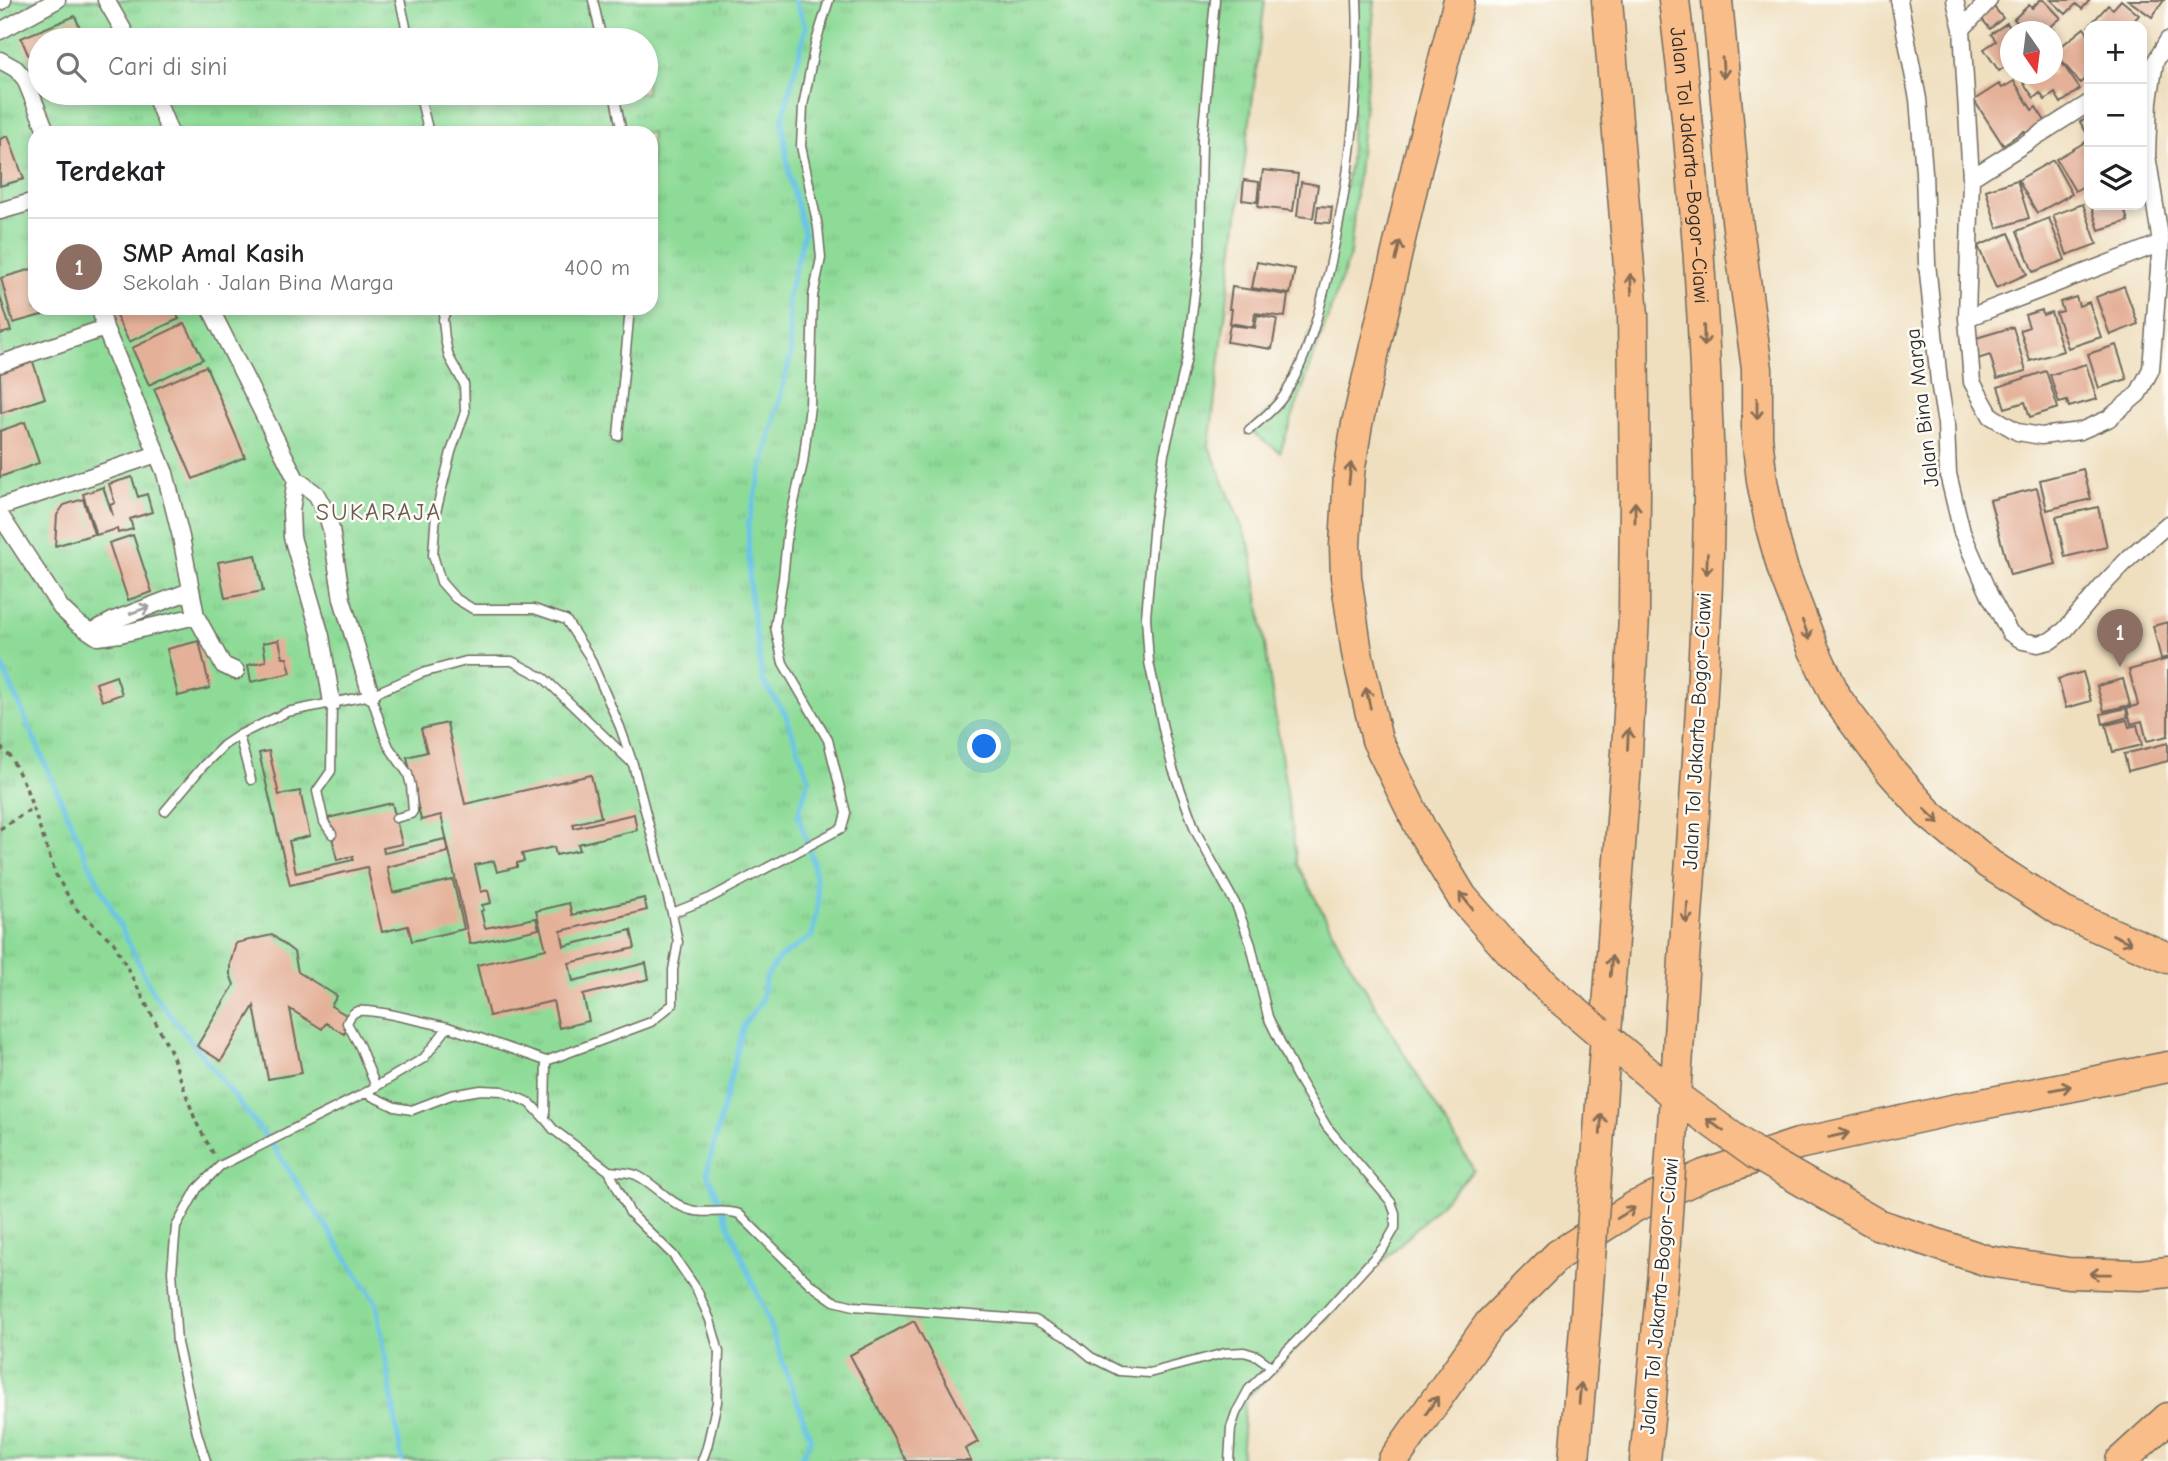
<!DOCTYPE html>
<html lang="id">
<meta charset="utf-8">
<style>
:root{--surface:#fff;--page:#f6f6f6;--text:#202124;--muted:#757577;--line:#e0e0e0;--accent:#0f766e}
body{margin:0;font-family:"Comic Neue",sans-serif;background:var(--page);color:var(--text)}
.controls{position:absolute;right:21px;top:21px;display:grid;overflow:hidden;border-radius:14px;box-shadow:0 4px 10px #0003}
.controls button{width:63px;height:63px;display:grid;place-items:center;padding:0;border:0;border-bottom:2px solid var(--line);background:var(--surface);color:var(--text);font:35px sans-serif}
.compass{position:absolute;left:2000px;top:21px;width:63px;height:63px;border-radius:50%;background:var(--surface);box-shadow:0 4px 10px #0003;rotate:166deg}
.you{position:absolute;left:985px;top:747px;width:24px;height:24px;margin:-18px;border:5px solid #fff;border-radius:50%;background:#1a73e8;box-shadow:0 0 0 10px #1a73e833}
.badge{display:grid;place-items:center;width:46px;height:46px;border-radius:50%;background:var(--accent);color:#fff;font-size:23px;font-weight:700}
.pin{position:absolute;translate:-50% -58px;filter:drop-shadow(0 2px 4px #0008)}
.pin::after{content:'';position:absolute;top:37px;width:24px;height:21px;background:inherit;clip-path:polygon(0 0,100% 0,50% 100%)}
.list{margin:0;padding:0;list-style:none}
h2{display:flex;justify-content:space-between;align-items:center;height:91px;margin:0;padding:0 28px;font-size:30px}
h2 small{font-size:23px;font-weight:400;color:var(--muted)}
.list li{display:grid;grid-template-columns:46px 1fr auto;gap:21px;align-items:center;box-sizing:border-box;height:98px;padding:0 28px;border-top:2px solid var(--line)}
.list b{display:block;font-size:26px;white-space:nowrap}
.list p{margin:0;font-size:23px;white-space:nowrap;color:var(--muted)}
.list em{font-size:23px;font-style:normal;color:var(--muted)}
.icon{flex:none;width:38px;height:38px;fill:none;stroke:currentColor;stroke-width:2;stroke-linecap:round;stroke-linejoin:round}
.map{position:relative;flex:none;width:2168px;height:1461px;overflow:hidden}
.search{position:absolute;background:var(--surface);box-shadow:0 4px 10px #0003;left:28px;top:28px;width:630px;height:77px;display:flex;align-items:center;gap:18px;box-sizing:border-box;padding:0 24px;border-radius:38px;color:var(--muted);font-size:26px}
.panel{position:absolute;background:var(--surface);box-shadow:0 4px 10px #0003;left:28px;top:126px;width:630px;height:189px;border-radius:21px}
.map>svg:first-child{display:block}
</style>
<div class="map">
<svg width="2168" height="1461" viewBox="0 0 2168 1461">
<defs>
<pattern id="grass-tufts" width="24" height="20" patternUnits="userSpaceOnUse" patternTransform="scale(1.75)"><rect width="24" height="20" fill="#8edb98"/><path d="M3 7l-1-3M5 7V3M7 7l1-3M15 17l-1-3M17 17v-4M19 17l1-3" fill="none" stroke="#7bbc83"/></pattern>
</defs>
<rect width="100%" height="100%" fill="#fdfcf7"/>
<filter id="ink" filterUnits="userSpaceOnUse"><feTurbulence type="fractalNoise" baseFrequency=".0143" numOctaves="2"/><feDisplacementMap in="SourceGraphic" scale="14" xChannelSelector="R" yChannelSelector="G"/><feConvolveMatrix kernelMatrix="1 2 1 2 8 2 1 2 1" color-interpolation-filters="sRGB"/></filter>
<filter id="wash" filterUnits="userSpaceOnUse"><feTurbulence type="fractalNoise" baseFrequency=".00686" numOctaves="4" result="noise"/><feDisplacementMap in="SourceGraphic" scale="28" xChannelSelector="R" yChannelSelector="G"/><feGaussianBlur stdDeviation="1.57" result="paint"/><feColorMatrix in="noise" values="0 0 0 0 0 0 0 0 0 0 0 0 0 0 0 0 0 1.4 0 .05"/><feComposite in="paint" operator="in"/></filter>
<g filter="url(#wash)">
<rect width="100%" height="100%" fill="#efdfbf"/>
<path fill="url(#grass-tufts)" stroke="#5c8362" stroke-width="2" fill-rule="evenodd" d="M0 0H1265L1209 446 1251 549 1297 864 1345 955 1474 1170 1245 1400 1241 1461H0ZM40 40H646V93H40ZM35 133H651V308H35Z
M1357 0H1375L1350 255 1280 452 1249 430 1284 396 1320 310 1350 163Z"/>
<g fill="none" stroke-linecap="round" stroke-linejoin="round">
<path stroke="#6ac4e7" stroke-width="5" d="M795 0 806 27 782 121 789 175 804 233 788 297 791 355 748 524 750 595 763 682 785 713 809 779 798 815 813 861 818 903 812 936 778 959 765 979 761 1002 744 1024 707 1172 764 1310 811 1440 799 1461
M0 661 88 861 154 994 271 1143 377 1304 402 1461"/>
</g>
<g id="blocks">
<path fill="#e4b098" d="M2040 0H2044L2061 18 2050 27 2053 30 2052 32H2026L2014 19 2029 5 2032 8Z
M2051 0H2090L2082 9 2076 4 2066 14Z
M2121 0 2139 15 2132 23 2136 26H2089L2108 5 2113 9Z
M2128 0H2164L2152 17Z
M1990 2 2003 18 1990 29 1977 13Z
M75 16 85 40H40V83L21 38Z
M2007 23 2013 32H2010V63L1999 71 1984 49 1996 41 1991 34Z
M2084 28 2089 35V76L2080 83 2054 52Z
M2053 50 2080 89 2061 103 2055 93 2045 100 2040 93 2034 98 2020 78 2026 74H2053Z
M2014 81 2032 110 2036 107 2047 124 2028 137 2024 131 2003 145 1974 100 1999 84 2002 88Z
M2089 117V137L2080 122Z
M8 136 24 179 0 186V139Z
M2089 140V183L2075 191 2056 159Z
M2053 160 2072 194 2037 213 2018 180Z
M1263 170 1298 174 1293 211 1258 207Z
M1244 180 1259 182 1257 202 1242 200Z
M2017 180 2029 218 1997 228 1986 190Z
M1301 182 1318 185 1313 218 1297 216Z
M2083 204 2097 244 2067 255 2053 215Z
M2091 205H2123L2128 221 2099 230Z
M1318 206 1332 207 1330 223 1316 222Z
M2049 218 2065 260 2033 272 2017 231Z
M2009 233 2027 274 1996 288 1978 246Z
M1257 262 1295 269 1290 294 1252 288Z
M35 268V308H47L49 313 13 323 1 278Z
M2124 286 2138 324 2110 335 2096 297Z
M1232 287 1288 295 1285 317 1255 313 1253 327 1230 323 1232 309H1229Z
M0 296 11 331 0 334Z
M2076 297 2079 306 2089 302 2101 337 2068 348 2056 313 2063 311 2060 302Z
M117 308H174L179 319 129 342 113 310Z
M2042 310 2043 315 2051 312 2063 351 2030 361 2020 330 2029 327 2025 315Z
M1257 315 1277 319 1272 349 1227 342 1230 325 1255 328Z
M185 323 203 359 149 385 132 348Z
M2013 327 2026 371 1997 379 1990 355 1978 359 1973 339Z
M2116 345 2127 379 2099 388 2088 354Z
M33 362 45 398 1 413 0 373Z
M2086 364 2097 399 2069 407 2067 401 2059 403 2050 375Z
M206 366 245 457 193 479 154 389Z
M2046 371 2058 408 2030 417 2025 402 2005 408 1998 387Z
M25 422 39 463 0 477V431Z
M2083 469 2091 499 2047 510 2040 480Z
M132 477 138 497 147 494 152 512 130 519 133 529 118 533 117 529 96 535 83 494 103 487 113 516 110 505 115 503 109 484Z
M2037 488 2056 564 2010 575 1990 500Z
M83 499 94 534 55 546 57 515 64 505Z
M2098 507 2107 547 2065 557 2056 517Z
M133 535 152 592 128 600 109 543Z
M256 555 263 591 225 598 218 562Z
M2168 622V657L2161 659 2153 626Z
M279 640 283 658H287L291 673 251 682 248 665 266 661 263 643Z
M199 641 210 688 178 696 167 649Z
M2168 659V736L2147 741 2142 721 2131 724 2127 708 2138 705 2129 670Z
M2083 672 2091 701 2066 708 2058 679Z
M116 676 122 694 102 701 96 683Z
M2123 679 2130 705 2104 711 2097 686Z
M2126 708 2128 717 2103 724 2101 714Z
M2127 720 2129 727 2137 725 2142 745 2113 752 2106 725Z
M447 723 465 804 591 775 601 817 573 824 574 828 634 814 637 830 578 844 580 850 556 855 554 847 522 854 524 861 517 863V867L497 872 494 861 475 865 481 892 488 890 491 903 482 905 484 910 481 911 485 928 536 918 539 929 470 944 441 815 421 820 407 757 427 752 421 729Z
M2168 743V761L2128 771 2124 754Z
M269 751 279 795 300 791 310 836 289 841 296 873 353 860V856L337 860 328 818 392 803 402 844 383 848 384 853 445 839 448 852 387 867 393 893 453 880 464 929 412 941 408 926 382 932 367 867 290 885 259 753Z
M644 898 647 910 561 931 564 946 631 930 635 948 569 963 573 981 646 963 649 979 583 995 589 1021 559 1028 553 1001 489 1016 477 965 546 949 536 911 569 903 572 915Z
M272 935 294 952 298 972 337 996 331 1006 353 1019 344 1034 326 1023 322 1029 290 1009 302 1073 268 1079 254 1006 221 1061 197 1046 234 985 230 974V964L236 943Z
M914 1321 978 1442 965 1449 971 1461H906L850 1355Z"/>
</g>
</g>
<g filter="url(#ink)">
<use href="#blocks" fill-opacity="0" stroke="#706a5f" stroke-width="2"/>
<g fill="none" stroke-linecap="round" stroke-linejoin="round">
<defs>
<path id="service" d="M400 0 409 40
M593 0 602 40
M1215 0 1202 139 1200 248 1187 358 1164 454 1154 521 1146 617 1149 662 1164 733 1173 769 1196 832 1237 907 1251 945 1268 1017 1296 1075 1327 1127 1391 1202 1395 1213V1228L1384 1247 1328 1309 1249 1389 1236 1413 1231 1428 1229 1461
M419 93 429 133
M614 93 622 133
M447 308 443 319 445 339 449 357 464 384 465 412 451 452 436 512 433 555 441 582 455 598 473 609H534L566 620 589 656 620 727 633 764 672 913 678 942 673 970V1004L651 1022 546 1061
M1249 430C1261 420 1274 410 1283 397 1307 362 1319 312 1329 271 1349 182 1361 91 1357 0
M618 436 630 308
M371 695 384 735 389 747 408 774 411 786 413 811 411 814 396 818
M332 703 331 771 317 791 324 822 332 834
M239 735 251 780
M165 811 203 766 224 745 239 735 287 712 371 695 422 673 466 661H512L544 678 631 762
M672 913 710 898 842 828 846 813 828 740 783 663 775 627 783 578 788 529 803 463 810 406 813 296 821 258 818 227 801 146 803 106 815 45 829 0
M376 1087 360 1047 347 1023C349 1018 353 1012 358 1011 374 1008 430 1024 448 1027
M365 1093 395 1107 412 1110 451 1095 481 1090 502 1091 530 1103 545 1119
M609 1171C618 1172 628 1172 636 1175 656 1184 670 1205 691 1210 707 1215 723 1208 739 1214L810 1284 834 1301 854 1306 1035 1320 1068 1338 1091 1357 1119 1371 1149 1373 1225 1353 1244 1352 1257 1356 1271 1366
M206 1461 197 1433 177 1343 172 1271 176 1227 197 1189 220 1166 365 1093 424 1058 448 1027 546 1061 545 1119 554 1130 609 1171 630 1213 673 1255 697 1290 710 1320 719 1352 717 1402 707 1447 702 1461"/>
<path id="minor" d="M106 0 129 40
M1899 0 1918 99 1924 172 1927 263 1939 382 1946 424 1948 474 1962 532 1989 594 2010 633 2023 641 2038 644 2050 641 2065 630 2105 583 2130 557 2168 524
M1955 0 1962 29 1971 178 1967 318 1972 382 1991 416 2018 432 2041 436 2080 431 2108 419 2138 394 2151 369 2161 243 2147 155 2149 101 2155 62 2168 40
M0 2 3 0
M1962 29 1989 0
M0 31 57 0
M0 60 16 69 25 79 47 133
M154 93 170 133
M1971 178 2089 103
M0 211 35 201
M100 308 105 328 165 473 181 537 196 616 223 665 236 671
M210 308 296 479 291 511 292 537 321 636 332 703
M1967 318 2161 243
M0 364 105 328
M296 479 316 494 326 512 331 529 342 599 371 695
M0 507 157 454
M0 515 61 608 77 623 98 637 120 634 196 616
M94 634 95 630 114 620 190 591"/>
<g id="motorway">
<path d="M1459 0 1419 158 1357 424 1349 473 1345 546 1346 577 1357 653 1377 740 1422 831 1462 897 1511 953"/>
<path id="s1" d="M1674 0C1690 130 1701 260 1706 391 1707 426 1710 461 1709 497 1707 682 1689 867 1678 1052"/>
<path d="M1717 0 1737 220 1757 369V437L1762 481 1771 527 1783 570 1813 648 1837 699 1889 769 1928 813 1989 864 2063 912 2168 958"/>
<path d="M1606 1034 1627 752 1634 615 1635 491 1633 315 1607 0"/>
<path d="M1877 1224 1988 1261 2068 1273 2140 1275 2168 1272"/>
<path d="M1393 1461 1490 1323 1558 1255 1634 1207 1704 1175 1798 1144 1952 1110 2168 1067"/>
<path d="M1574 1461 1586 1315"/>
<path d="M1645 1461 1663 1272"/>
<path d="M2121 1461 2168 1418"/>
</g>
</defs>
<use href="#service" stroke="#706a5f" stroke-width="11"/>
<use href="#minor" stroke="#706a5f" stroke-width="19"/>
<use href="#motorway" stroke="#706a5f" stroke-width="33"/>
<path stroke="#706a5f" stroke-width="3.5" stroke-dasharray="5 5" stroke-linecap="butt" d="M0 747 10 756 25 785 56 875 75 908 114 943 130 973 171 1052 196 1122 214 1155
M0 829 33 808"/>
<use href="#service" stroke="#fff" stroke-width="8"/>
<use href="#minor" stroke="#fff" stroke-width="16"/>
<use href="#motorway" stroke="#f8bd88" stroke-width="30"/>
<defs>
<path id="motorway-bridge" d="M1511 953 1559 998 1674 1095 1757 1155 1877 1224
M1663 1272 1678 1052
M1586 1315 1606 1034"/>
</defs>
<use href="#motorway-bridge" stroke="#706a5f" stroke-width="33" stroke-linecap="butt"/>
<use href="#motorway-bridge" stroke="#f8bd88" stroke-width="30"/>
</g>
<defs><path id="oneway-shaft" d="M-6 0H5M1.5-3L5.5 0L1.5 3" fill="none" stroke-width="1.6" stroke-linecap="round" stroke-linejoin="round" transform="scale(1.75)"/></defs>
<g stroke="#876d55">
<use href="#oneway-shaft" transform="translate(1723 68) rotate(85)"/>
<use href="#oneway-shaft" transform="translate(1398 251) rotate(-77)"/>
<use href="#oneway-shaft" transform="translate(1631 284) rotate(-94)"/>
<use href="#oneway-shaft" transform="translate(1704 336) rotate(88)"/>
<use href="#oneway-shaft" transform="translate(1757 409) rotate(90)"/>
<use href="#oneway-shaft" transform="translate(1350 473) rotate(-84)"/>
<use href="#oneway-shaft" transform="translate(1635 512) rotate(-90)"/>
<use href="#oneway-shaft" transform="translate(1707 564) rotate(92)"/>
<use href="#oneway-shaft" transform="translate(1806 630) rotate(69)"/>
<use href="#oneway-shaft" transform="translate(1368 698) rotate(-103)"/>
<use href="#oneway-shaft" transform="translate(1628 739) rotate(-87)"/>
<use href="#oneway-shaft" transform="translate(1932 816) rotate(43)"/>
<use href="#oneway-shaft" transform="translate(1466 901) rotate(-129)"/>
<use href="#oneway-shaft" transform="translate(1687 913) rotate(93)"/>
<use href="#oneway-shaft" transform="translate(2122 939) rotate(25)"/>
<use href="#oneway-shaft" transform="translate(1611 966) rotate(-86)"/>
<use href="#oneway-shaft" transform="translate(2061 1088) rotate(-11)"/>
<use href="#oneway-shaft" transform="translate(1601 1124) rotate(-86)"/>
<use href="#oneway-shaft" transform="translate(1715 1125) rotate(-144)"/>
<use href="#oneway-shaft" transform="translate(1839 1135) rotate(-13)"/>
<use href="#oneway-shaft" transform="translate(1626 1213) rotate(-32)"/>
<use href="#oneway-shaft" transform="translate(2100 1274) rotate(-179)"/>
<use href="#oneway-shaft" transform="translate(1580 1393) rotate(-85)"/>
<use href="#oneway-shaft" transform="translate(1432 1405) rotate(-55)"/>
</g>
<use stroke="#a0a0a0" href="#oneway-shaft" transform="translate(140 610) rotate(-20)"/>
</g>
<g text-anchor="middle" stroke-width="5" stroke-linejoin="round" paint-order="stroke">
<g font-size="21" fill="#2b2b2b" stroke="#fdfcf7">
<text dy="7" stroke="none"><textPath href="#s1" startOffset="166">Jalan Tol Jakarta–Bogor–Ciawi</textPath></text>
<text transform="translate(1922 408) rotate(-97)" y="7">Jalan Bina Marga</text>
<text transform="translate(1697 731) rotate(-87)" y="7">Jalan Tol Jakarta–Bogor–Ciawi</text>
<text transform="translate(1659 1296) rotate(-85)" y="7">Jalan Tol Jakarta–Bogor–Ciawi</text>
</g>
<g font-size="24" letter-spacing="2" fill="#6c5a51" stroke="#fdfcf7">
<text x="379" y="520">SUKARAJA</text>
</g>
</g>
</svg>
<div class="controls">
<button>+</button>
<button>−</button>
<button><svg class="icon" aria-label="layers" viewBox="0 0 24 24"><path d="M12 4l9 5-9 5-9-5zM3 14l9 5 9-5"/></svg></button>
</div>
<svg class="compass" viewBox="-18 -18 36 36"><path d="M0-13l5 13h-10z" fill="#e53935"/><path d="M0 13l5-13h-10z" fill="#757577"/></svg>
<div class="you"></div>
<div class="pin badge" style="left:2120px;top:667px;background:#8d6e63">1</div>
<div class="search"><svg class="icon" aria-label="search" viewBox="0 0 24 24"><circle cx="10" cy="10" r="6"/><path d="M15 15l6 6"/></svg>Cari di sini</div>
<section class="panel">
<h2>Terdekat<small></small></h2>
<ul class="list">
<li><span class="badge" style="background:#8d6e63">1</span><div><b>SMP Amal Kasih</b><p>Sekolah · Jalan Bina Marga</p></div><em>400 m</em></li>
</ul>
</section>
</div>
